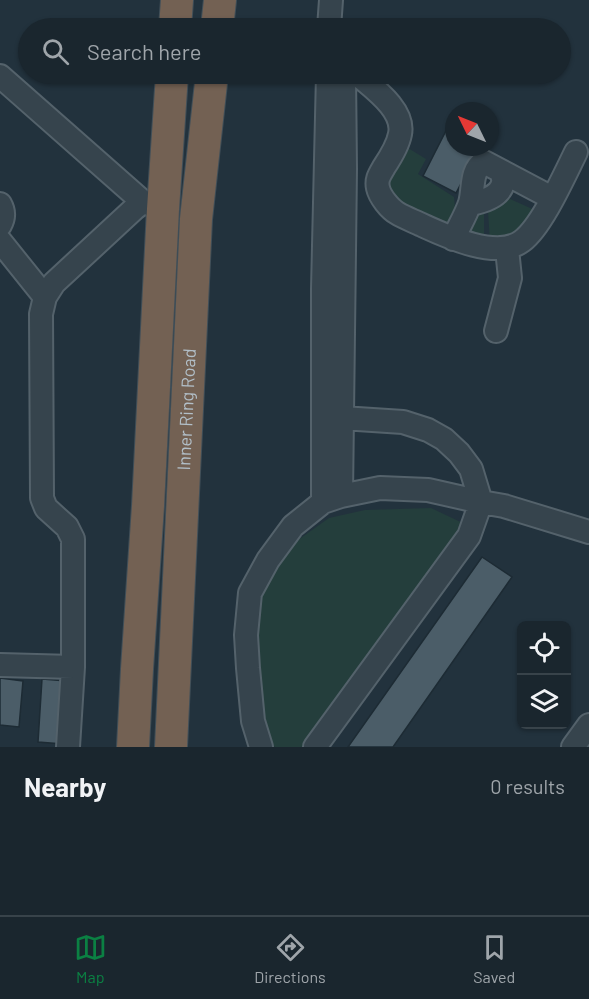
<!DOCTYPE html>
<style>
:root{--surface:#1a262e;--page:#232e36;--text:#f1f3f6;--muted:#9fa5aa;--line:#38434a;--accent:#0b8043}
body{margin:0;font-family:Barlow,sans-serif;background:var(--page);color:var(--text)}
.controls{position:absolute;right:18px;bottom:18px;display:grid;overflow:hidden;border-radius:9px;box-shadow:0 2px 4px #0004}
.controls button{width:54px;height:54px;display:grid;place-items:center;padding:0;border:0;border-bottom:2px solid var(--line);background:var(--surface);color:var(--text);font:30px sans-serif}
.compass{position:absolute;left:445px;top:102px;width:54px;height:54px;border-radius:50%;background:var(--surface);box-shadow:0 2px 4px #0004;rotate:313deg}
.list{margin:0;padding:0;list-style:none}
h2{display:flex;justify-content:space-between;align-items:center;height:78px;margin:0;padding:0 24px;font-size:26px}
h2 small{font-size:20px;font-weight:400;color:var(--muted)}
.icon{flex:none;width:33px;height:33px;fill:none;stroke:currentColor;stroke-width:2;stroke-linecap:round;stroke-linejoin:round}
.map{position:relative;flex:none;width:589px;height:747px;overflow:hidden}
.search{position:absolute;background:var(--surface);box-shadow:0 2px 4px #0004;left:18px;right:18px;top:18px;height:66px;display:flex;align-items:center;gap:15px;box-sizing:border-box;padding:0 21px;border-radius:33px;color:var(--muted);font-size:22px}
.sheet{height:168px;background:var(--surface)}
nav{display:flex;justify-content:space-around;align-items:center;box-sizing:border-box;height:84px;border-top:2px solid var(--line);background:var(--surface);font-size:16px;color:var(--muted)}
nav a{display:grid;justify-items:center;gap:3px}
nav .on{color:var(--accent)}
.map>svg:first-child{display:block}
</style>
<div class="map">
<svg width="589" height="747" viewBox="0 0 589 747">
<rect width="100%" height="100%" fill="#22323d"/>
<path fill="#243e3c" d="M408 148 426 159 418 174 454 197 455 208 445 235 407 219 384 186Z
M506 197 550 217 490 243 488 211Z
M484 212V241L460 237 476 213Z
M431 508 469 526 308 747H275L271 744 263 714 255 640 257 601 267 570 291 545 329 518 365 510Z"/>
<path fill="#4b5d68" stroke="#1d2b34" stroke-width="1.5" d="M454 115V147H480L456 193 423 176Z
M482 557 512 577 393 747H348Z
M0 678 23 681 19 727 0 725Z
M42 679 67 681 63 744 38 742Z"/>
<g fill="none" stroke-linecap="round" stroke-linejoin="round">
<defs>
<path id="minor" d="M329 28 331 0
M357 74C373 88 405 110 400 134 398 145 390 158 384 167 380 174 376 179 378 188 380 197 390 209 397 213 405 218 414 221 422 225 446 236 497 260 522 241 542 226 564 176 576 152
M0 76 143 202 156 206
M0 204C4 211 4 218 0 225
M470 204C481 202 500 197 503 183 504 180 502 176 502 173
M453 239C458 228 466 215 470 203 474 190 470 170 484 162L552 198
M0 241 45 297
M496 331 510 278 507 249
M341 496 345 169 344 74
M323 502V289L328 74
M0 665 73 667
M68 747 73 667V539L67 527 46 508 42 498 41 314 45 297 54 283 135 208 143 202
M261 747 253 721 248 668 246 635 250 593 268 560 293 526 323 502 341 496 380 488 428 490 481 502 504 506 589 532
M315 747 469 536 481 502 471 469 459 453 444 439 428 430 403 422 342 418
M573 747 589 725"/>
<g id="highway">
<path d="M175 28 177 0"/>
<path d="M217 28 220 0"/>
<path d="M133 747 137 669 148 506 163 209 172 74"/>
<path id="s1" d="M171 747 196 219 212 74"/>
</g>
</defs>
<use href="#minor" stroke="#54626b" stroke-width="26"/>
<use href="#highway" stroke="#414f58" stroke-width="34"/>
<use href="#minor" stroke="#36444d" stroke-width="22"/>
<use href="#highway" stroke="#736153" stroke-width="32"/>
</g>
<g text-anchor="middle" stroke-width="4.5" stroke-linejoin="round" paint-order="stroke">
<g font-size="18" fill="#b2bfc8" stroke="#1b2932">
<text dy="6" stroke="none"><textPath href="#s1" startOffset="338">Inner Ring Road</textPath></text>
</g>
</g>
</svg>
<div class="controls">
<button><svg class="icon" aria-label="locate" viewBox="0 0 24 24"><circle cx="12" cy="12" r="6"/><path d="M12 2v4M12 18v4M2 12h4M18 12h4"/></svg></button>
<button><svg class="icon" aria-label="layers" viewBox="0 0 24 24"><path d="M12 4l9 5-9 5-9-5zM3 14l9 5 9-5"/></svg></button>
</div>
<svg class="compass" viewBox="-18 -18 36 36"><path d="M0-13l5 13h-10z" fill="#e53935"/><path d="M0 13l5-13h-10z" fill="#9fa5aa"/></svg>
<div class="search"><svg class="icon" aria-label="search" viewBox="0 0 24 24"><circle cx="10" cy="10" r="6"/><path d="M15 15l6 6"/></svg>Search here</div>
</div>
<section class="sheet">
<h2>Nearby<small>0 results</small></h2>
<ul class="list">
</ul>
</section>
<nav>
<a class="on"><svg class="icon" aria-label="map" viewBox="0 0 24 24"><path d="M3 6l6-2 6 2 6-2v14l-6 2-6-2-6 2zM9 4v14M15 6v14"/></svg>Map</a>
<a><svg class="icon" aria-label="directions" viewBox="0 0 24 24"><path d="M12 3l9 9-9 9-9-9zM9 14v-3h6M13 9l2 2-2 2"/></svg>Directions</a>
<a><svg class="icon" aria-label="saved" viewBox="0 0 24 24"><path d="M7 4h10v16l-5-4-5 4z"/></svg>Saved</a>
</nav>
